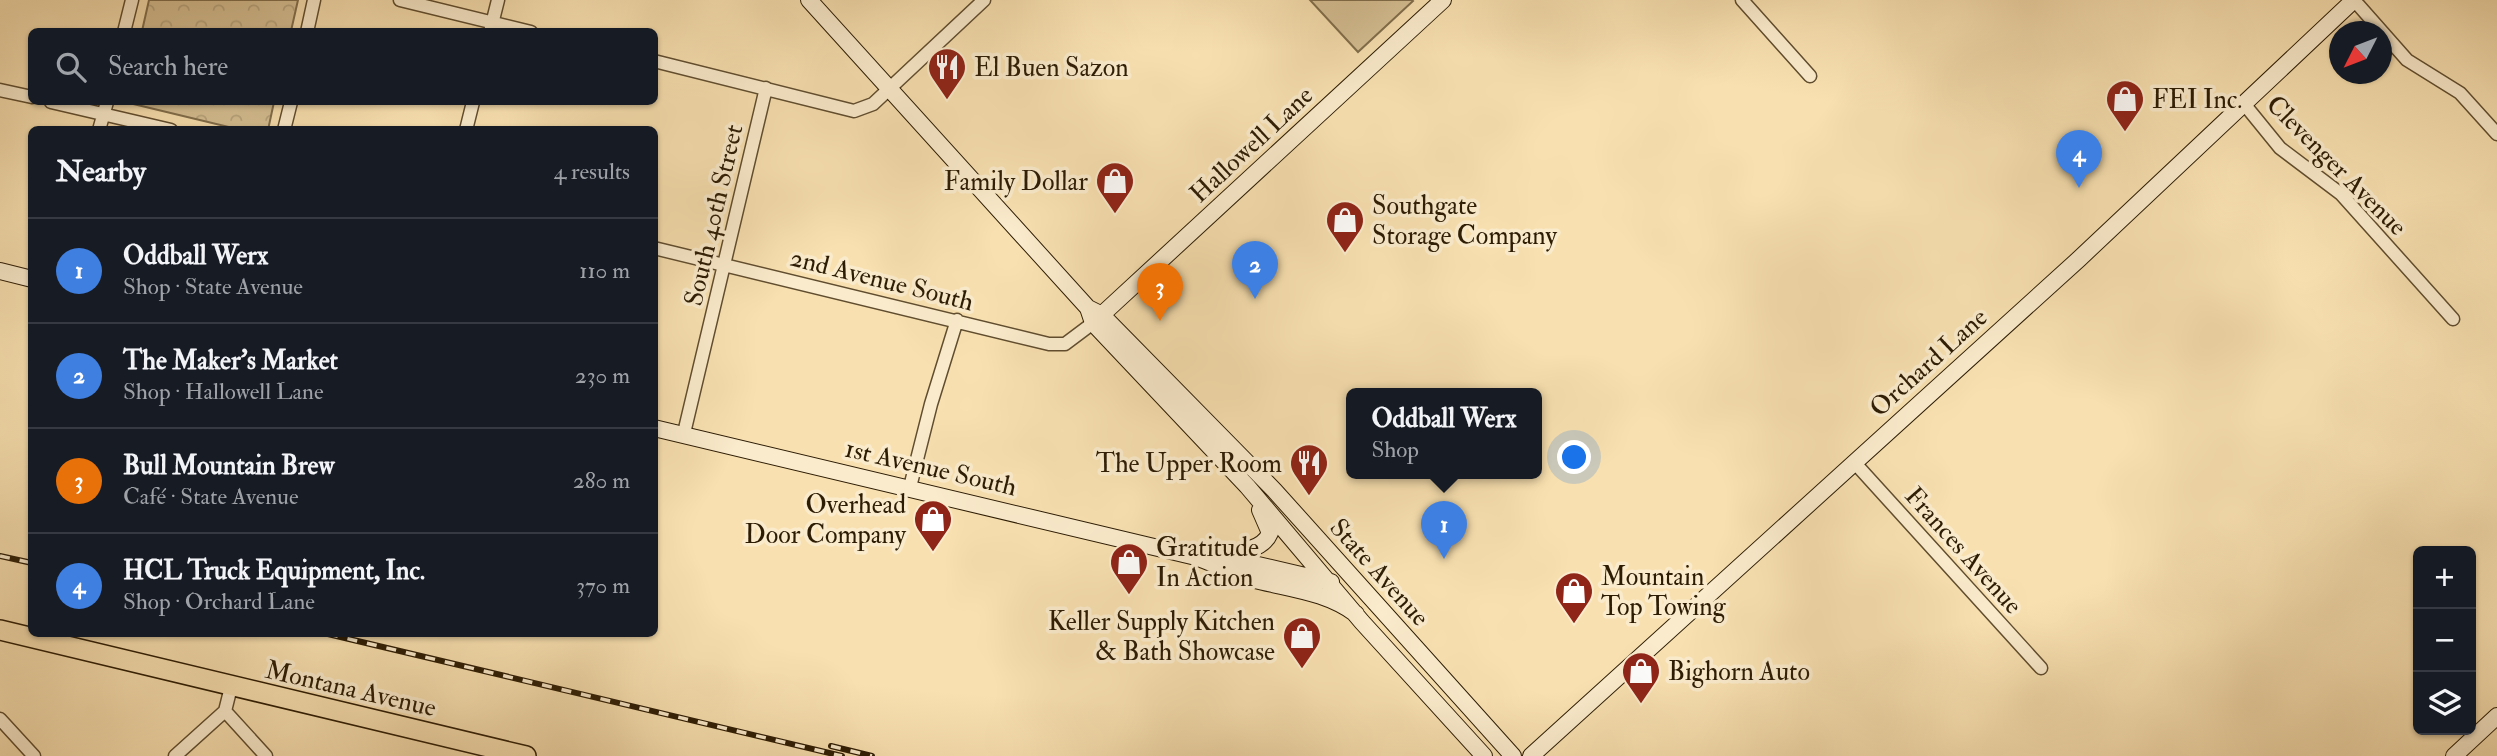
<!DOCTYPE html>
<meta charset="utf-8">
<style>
:root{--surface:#171b24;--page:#20242c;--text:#f1f3f6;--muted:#9ea1a6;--line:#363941;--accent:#c59692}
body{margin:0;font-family:"IM FELL Double Pica",serif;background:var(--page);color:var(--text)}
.controls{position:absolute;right:21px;bottom:21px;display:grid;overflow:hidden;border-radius:10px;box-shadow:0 2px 5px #0004}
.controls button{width:63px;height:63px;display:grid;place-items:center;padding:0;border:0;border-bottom:2px solid var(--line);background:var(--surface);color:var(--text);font:35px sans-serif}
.compass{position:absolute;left:2329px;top:21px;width:63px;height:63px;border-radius:50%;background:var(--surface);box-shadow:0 2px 5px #0004;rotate:228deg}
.you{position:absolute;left:1575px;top:458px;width:24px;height:24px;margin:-18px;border:5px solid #fff;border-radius:50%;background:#1a73e8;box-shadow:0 0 0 10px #1a73e833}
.badge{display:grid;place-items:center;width:46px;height:46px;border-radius:50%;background:var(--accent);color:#fff;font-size:23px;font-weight:700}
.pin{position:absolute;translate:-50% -58px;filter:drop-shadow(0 2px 4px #0008)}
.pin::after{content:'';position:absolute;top:37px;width:24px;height:21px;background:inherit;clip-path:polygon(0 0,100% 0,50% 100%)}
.popup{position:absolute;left:1346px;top:388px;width:196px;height:91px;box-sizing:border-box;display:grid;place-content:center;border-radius:10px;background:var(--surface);filter:drop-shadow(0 2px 5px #0005);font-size:23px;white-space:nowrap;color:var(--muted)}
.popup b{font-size:26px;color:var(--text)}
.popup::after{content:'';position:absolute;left:50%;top:100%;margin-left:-14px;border:14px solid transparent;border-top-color:var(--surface)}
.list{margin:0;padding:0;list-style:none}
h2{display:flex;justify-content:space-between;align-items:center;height:91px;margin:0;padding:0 28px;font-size:30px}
h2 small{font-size:23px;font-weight:400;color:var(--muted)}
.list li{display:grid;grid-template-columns:46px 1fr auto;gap:21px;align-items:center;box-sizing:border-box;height:105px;padding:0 28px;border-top:2px solid var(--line)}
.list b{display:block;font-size:26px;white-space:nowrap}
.list p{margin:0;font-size:23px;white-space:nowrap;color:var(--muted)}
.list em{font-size:23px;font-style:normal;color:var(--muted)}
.icon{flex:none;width:38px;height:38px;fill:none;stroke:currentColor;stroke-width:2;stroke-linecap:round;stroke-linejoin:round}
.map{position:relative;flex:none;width:2497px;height:756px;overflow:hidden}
.search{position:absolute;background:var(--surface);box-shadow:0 2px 5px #0004;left:28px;top:28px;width:630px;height:77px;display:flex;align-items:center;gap:18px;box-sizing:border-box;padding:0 24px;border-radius:10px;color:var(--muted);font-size:26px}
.panel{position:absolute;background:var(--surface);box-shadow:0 2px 5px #0004;left:28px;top:126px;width:630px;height:511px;border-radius:10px}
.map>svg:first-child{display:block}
</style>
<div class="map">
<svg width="2497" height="756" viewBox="0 0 2497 756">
<defs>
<pattern id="park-crowns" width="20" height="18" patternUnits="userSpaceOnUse" patternTransform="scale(1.75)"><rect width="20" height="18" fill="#d5bf93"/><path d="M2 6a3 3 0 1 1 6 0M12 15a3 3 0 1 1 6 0" fill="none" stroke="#b7a47d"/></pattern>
</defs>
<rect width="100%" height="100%" fill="#f8e0b0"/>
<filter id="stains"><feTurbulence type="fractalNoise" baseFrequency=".00286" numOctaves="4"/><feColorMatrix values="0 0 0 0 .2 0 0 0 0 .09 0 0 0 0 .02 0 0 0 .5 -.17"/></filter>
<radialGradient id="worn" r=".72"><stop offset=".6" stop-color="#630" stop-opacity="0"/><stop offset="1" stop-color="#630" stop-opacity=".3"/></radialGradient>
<path fill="#d5bf93" stroke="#816e4c" stroke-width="2" d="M1310 0H1412L1413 1 1358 52Z"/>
<path fill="url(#park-crowns)" stroke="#816e4c" stroke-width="2" d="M149 0H298L291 31H142Z
M125 102H274L268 130 237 129Z"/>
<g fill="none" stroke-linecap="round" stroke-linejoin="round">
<defs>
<path id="street" d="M400 0 531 32
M1742 0 1810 76
M2354 0 2407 60 2460 93 2497 134
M124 32 132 0
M307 32 314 0
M490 32 498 0
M654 61 854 111 873 104 984 0
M0 90 32 97
M51 102 171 130
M2245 105 2280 148 2341 194 2453 319
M99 130 107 102
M284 130 291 102
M466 130 473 102
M654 248 1049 344H1065L1093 323
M684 433 766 88
M1854 462 2041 668
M910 487 931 404 957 320
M225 711 266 756
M0 719 34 756
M175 756 225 711 231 687"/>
<path id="secondary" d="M809 0 1088 308 1102 315 1274 490 1513 756
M0 271 32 279
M1088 308 1093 323 1247 486 1362 622 1484 756
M1095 321 1443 0
M654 428 1196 557C1215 564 1233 573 1252 579 1288 589 1325 591 1356 614
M1217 554C1235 552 1262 552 1270 533L1260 510
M1219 559 1245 562 1331 582
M1531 756 2079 259 2354 0
M2454 756 2497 716"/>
<path id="primary" d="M0 630 526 756"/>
</defs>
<use href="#street" stroke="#604d2f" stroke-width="15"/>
<use href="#secondary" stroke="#2d1c04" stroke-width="18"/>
<use href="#primary" stroke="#2d1c04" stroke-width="22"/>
<use href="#street" stroke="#faebcc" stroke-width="12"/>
<use href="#secondary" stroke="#faebcc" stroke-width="16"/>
<use href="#primary" stroke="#f8e0b0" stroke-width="19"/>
<defs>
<path id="rail" d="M0 556 32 563
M328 634 842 756
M831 746 872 756"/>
</defs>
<use href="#rail" stroke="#2d1c04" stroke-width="6"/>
<use href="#rail" stroke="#faebcc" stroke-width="3.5" stroke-dasharray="10" stroke-linecap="butt"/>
</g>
<defs>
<symbol id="restaurant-pin" viewBox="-11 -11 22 30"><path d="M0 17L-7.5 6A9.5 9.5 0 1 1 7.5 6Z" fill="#8f2418" stroke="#faebcc"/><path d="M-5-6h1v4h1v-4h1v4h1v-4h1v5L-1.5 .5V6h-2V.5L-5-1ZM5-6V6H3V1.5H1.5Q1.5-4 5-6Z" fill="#fff"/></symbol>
<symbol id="shop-pin" viewBox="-11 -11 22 30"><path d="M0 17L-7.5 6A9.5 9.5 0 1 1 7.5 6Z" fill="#8f2418" stroke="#faebcc"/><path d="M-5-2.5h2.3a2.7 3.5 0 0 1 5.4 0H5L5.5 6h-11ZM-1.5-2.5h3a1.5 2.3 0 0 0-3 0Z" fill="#fff"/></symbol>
</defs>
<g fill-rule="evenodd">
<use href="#restaurant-pin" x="925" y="45" width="44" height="60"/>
<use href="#shop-pin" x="2103" y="77" width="44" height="60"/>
<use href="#shop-pin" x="1093" y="159" width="44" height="60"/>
<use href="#shop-pin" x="1323" y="198" width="44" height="60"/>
<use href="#restaurant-pin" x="1287" y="441" width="44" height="60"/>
<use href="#shop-pin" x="911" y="497" width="44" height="60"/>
<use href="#shop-pin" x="1107" y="540" width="44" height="60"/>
<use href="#shop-pin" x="1552" y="569" width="44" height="60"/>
<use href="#shop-pin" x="1280" y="614" width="44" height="60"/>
<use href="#shop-pin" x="1619" y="649" width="44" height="60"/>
</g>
<g text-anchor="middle" stroke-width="7" stroke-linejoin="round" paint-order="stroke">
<g font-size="26" fill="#2d1c04" stroke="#faebcc" text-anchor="start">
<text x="974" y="76">El Buen Sazon</text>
<text x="2152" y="108">FEI Inc.</text>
<text x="1088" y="190" text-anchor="end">Family Dollar</text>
<text x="1372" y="214">Southgate<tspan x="1372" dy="30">Storage Company</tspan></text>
<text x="1282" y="472" text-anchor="end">The Upper Room</text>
<text x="906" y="513" text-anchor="end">Overhead<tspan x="906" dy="30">Door Company</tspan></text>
<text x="1156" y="556">Gratitude<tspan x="1156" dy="30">In Action</tspan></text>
<text x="1601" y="585">Mountain<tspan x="1601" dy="30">Top Towing</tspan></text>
<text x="1275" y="630" text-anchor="end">Keller Supply Kitchen<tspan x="1275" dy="30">&amp; Bath Showcase</tspan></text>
<text x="1668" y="680">Bighorn Auto</text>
</g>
<g font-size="26" fill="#2d1c04" stroke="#faebcc">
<text transform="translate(1251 144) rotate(-43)" y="9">Hallowell Lane</text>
<text transform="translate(2337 165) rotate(45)" y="9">Clevenger Avenue</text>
<text transform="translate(713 215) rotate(-77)" y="9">South 40th Street</text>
<text transform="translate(882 279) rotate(14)" y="9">2nd Avenue South</text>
<text transform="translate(1928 362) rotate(-42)" y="9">Orchard Lane</text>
<text transform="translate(931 467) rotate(13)" y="9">1st Avenue South</text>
<text transform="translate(1964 550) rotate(48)" y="9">Frances Avenue</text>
<text transform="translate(1380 572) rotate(48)" y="9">State Avenue</text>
<text transform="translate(351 688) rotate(13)" y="9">Montana Avenue</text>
</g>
</g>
<rect width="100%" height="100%" filter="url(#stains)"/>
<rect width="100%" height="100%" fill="url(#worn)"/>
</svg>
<div class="controls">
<button>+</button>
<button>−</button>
<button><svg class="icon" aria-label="layers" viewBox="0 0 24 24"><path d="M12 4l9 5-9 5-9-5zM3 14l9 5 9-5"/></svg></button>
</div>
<svg class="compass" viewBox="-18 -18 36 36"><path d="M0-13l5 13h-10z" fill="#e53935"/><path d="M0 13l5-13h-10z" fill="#9ea1a6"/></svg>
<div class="you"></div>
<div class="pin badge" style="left:1444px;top:559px;background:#3f7fe0">1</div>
<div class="popup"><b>Oddball Werx</b>Shop</div>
<div class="pin badge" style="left:1255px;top:299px;background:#3f7fe0">2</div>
<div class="pin badge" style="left:1160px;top:321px;background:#e8710a">3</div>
<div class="pin badge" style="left:2079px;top:188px;background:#3f7fe0">4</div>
<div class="search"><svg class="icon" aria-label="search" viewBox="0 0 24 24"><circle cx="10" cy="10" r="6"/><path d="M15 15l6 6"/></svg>Search here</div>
<section class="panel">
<h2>Nearby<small>4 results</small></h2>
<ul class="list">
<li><span class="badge" style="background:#3f7fe0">1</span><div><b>Oddball Werx</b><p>Shop · State Avenue</p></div><em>110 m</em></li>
<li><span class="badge" style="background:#3f7fe0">2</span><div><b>The Maker's Market</b><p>Shop · Hallowell Lane</p></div><em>230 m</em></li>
<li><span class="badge" style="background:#e8710a">3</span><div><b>Bull Mountain Brew</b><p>Café · State Avenue</p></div><em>280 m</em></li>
<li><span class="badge" style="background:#3f7fe0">4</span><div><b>HCL Truck Equipment, Inc.</b><p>Shop · Orchard Lane</p></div><em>370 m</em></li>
</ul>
</section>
</div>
